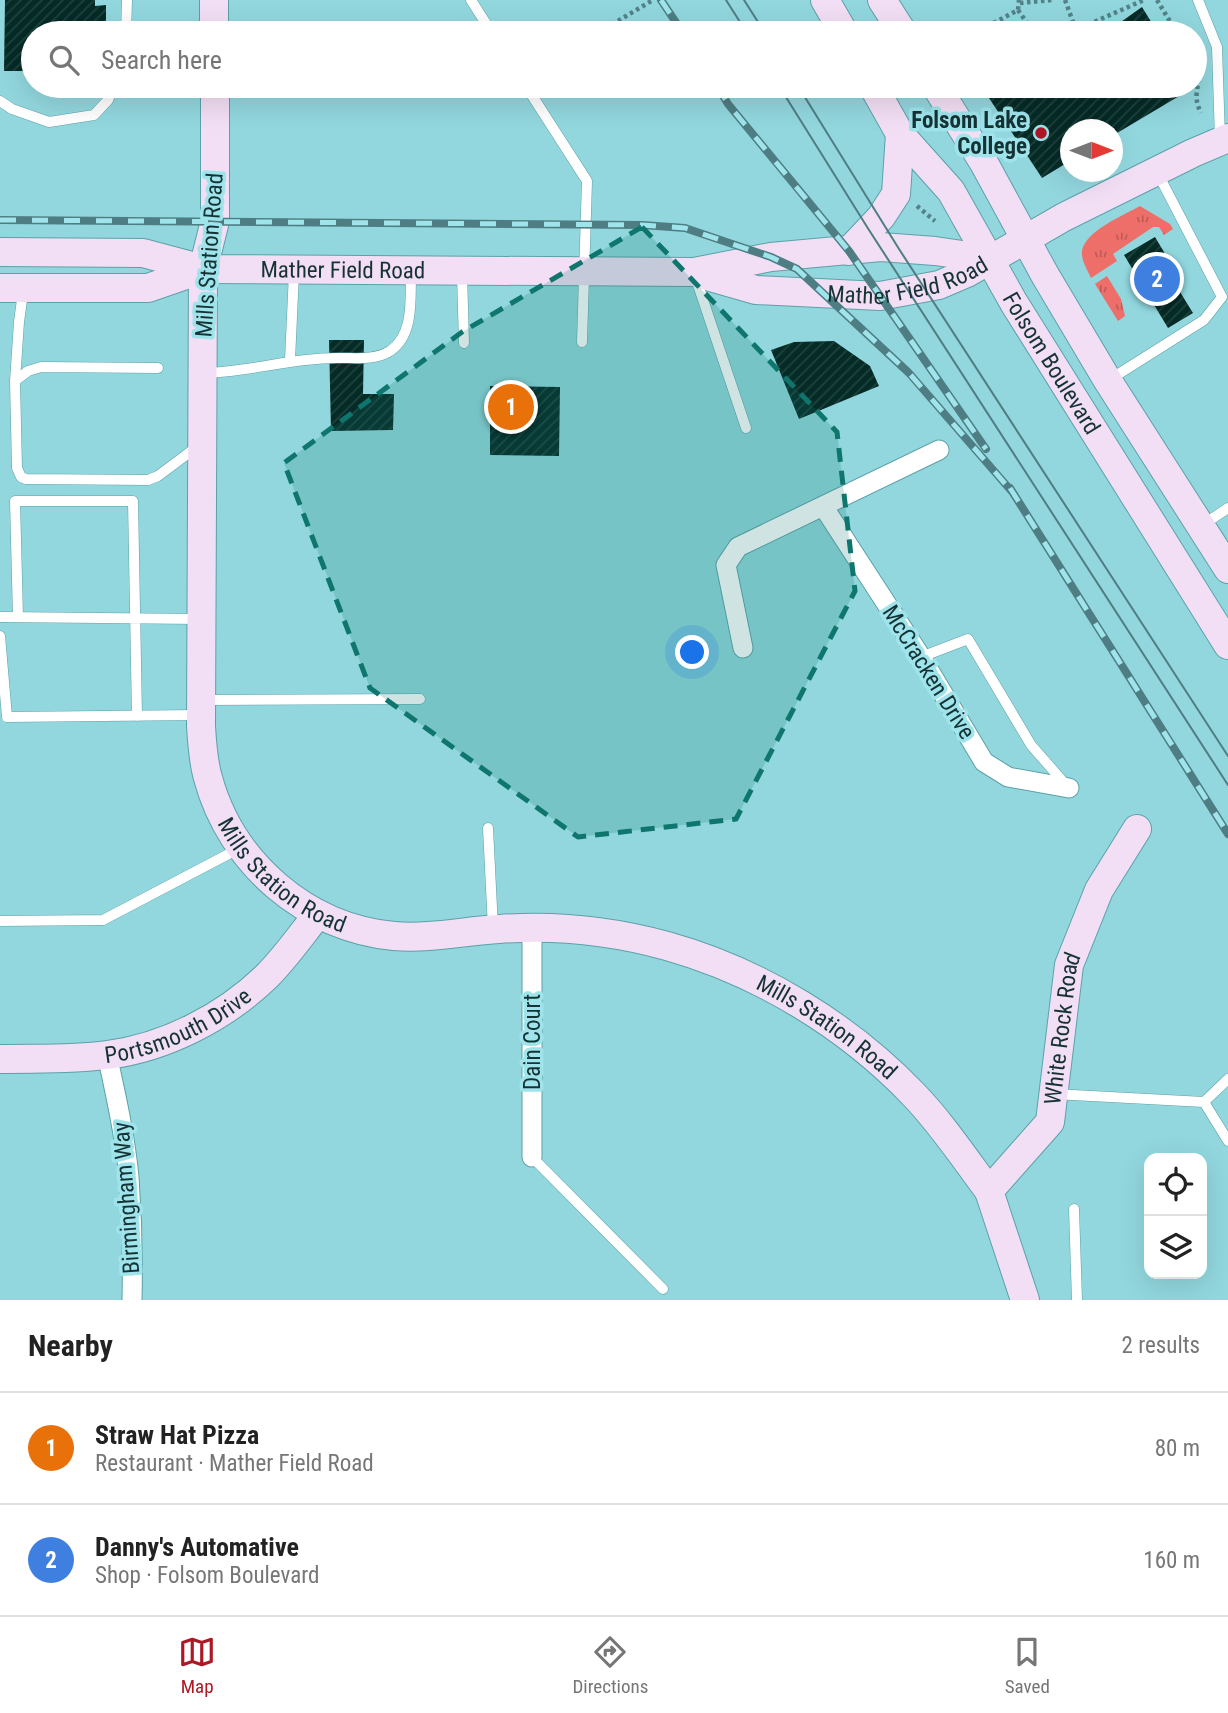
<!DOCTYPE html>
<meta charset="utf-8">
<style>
:root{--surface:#fff;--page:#f6f6f6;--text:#222;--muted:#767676;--line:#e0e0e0;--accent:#ac1825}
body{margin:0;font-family:"Roboto Condensed",sans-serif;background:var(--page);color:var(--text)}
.controls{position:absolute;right:21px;bottom:21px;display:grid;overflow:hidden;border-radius:14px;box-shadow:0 7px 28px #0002}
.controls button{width:63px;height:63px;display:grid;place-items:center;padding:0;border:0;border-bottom:2px solid var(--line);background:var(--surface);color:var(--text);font:35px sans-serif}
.compass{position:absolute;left:1060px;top:119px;width:63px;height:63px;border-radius:50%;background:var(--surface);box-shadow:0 7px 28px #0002;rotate:90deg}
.you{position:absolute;left:693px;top:653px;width:24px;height:24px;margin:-18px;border:5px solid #fff;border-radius:50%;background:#1a73e8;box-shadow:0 0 0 10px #1a73e833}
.badge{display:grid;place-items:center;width:46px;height:46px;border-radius:50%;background:var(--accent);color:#fff;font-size:23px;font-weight:700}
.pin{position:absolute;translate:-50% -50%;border:4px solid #fff;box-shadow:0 2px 7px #0006}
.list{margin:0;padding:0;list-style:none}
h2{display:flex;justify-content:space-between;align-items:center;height:91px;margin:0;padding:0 28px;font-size:30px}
h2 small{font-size:23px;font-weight:400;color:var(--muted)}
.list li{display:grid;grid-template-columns:46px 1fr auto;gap:21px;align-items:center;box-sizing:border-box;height:112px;padding:0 28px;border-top:2px solid var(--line)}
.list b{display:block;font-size:26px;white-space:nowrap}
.list p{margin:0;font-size:23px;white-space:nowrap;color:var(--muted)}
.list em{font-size:23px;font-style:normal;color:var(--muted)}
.icon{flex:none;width:38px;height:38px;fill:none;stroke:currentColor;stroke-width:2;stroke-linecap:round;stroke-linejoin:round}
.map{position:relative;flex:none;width:1228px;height:1300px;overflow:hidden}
.search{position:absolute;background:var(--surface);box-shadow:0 7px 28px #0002;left:21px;right:21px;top:21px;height:77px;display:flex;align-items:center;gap:18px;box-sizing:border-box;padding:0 24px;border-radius:38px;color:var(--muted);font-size:26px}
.sheet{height:315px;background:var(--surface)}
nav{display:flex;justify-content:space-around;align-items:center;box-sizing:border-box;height:98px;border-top:2px solid var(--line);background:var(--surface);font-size:19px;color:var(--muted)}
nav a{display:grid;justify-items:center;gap:4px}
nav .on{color:var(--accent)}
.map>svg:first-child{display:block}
</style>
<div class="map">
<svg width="1228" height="1300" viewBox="0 0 1228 1300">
<defs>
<pattern id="grass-tufts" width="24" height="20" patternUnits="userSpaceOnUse" patternTransform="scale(1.75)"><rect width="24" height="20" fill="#ee6e6a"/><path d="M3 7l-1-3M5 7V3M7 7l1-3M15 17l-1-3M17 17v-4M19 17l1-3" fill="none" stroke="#c05b58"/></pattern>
<pattern id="building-hatch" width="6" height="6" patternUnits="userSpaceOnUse" patternTransform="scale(1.75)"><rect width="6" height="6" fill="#052b27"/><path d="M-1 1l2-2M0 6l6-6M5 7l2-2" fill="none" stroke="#20423e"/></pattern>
</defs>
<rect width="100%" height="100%" fill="#92d7de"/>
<path fill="url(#grass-tufts)" d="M1140 206 1170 224 1173 229 1164 235 1159 227H1153L1113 254 1117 261 1091 278C1087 269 1081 260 1082 251 1085 231 1124 215 1140 206Z
M1107 276 1121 299 1125 316 1118 321 1095 284Z"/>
<path fill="url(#building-hatch)" d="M5 0H95V6L106 5V33H33V71H4Z
M1142 7 1158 33H1105Z
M981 86H1190L1191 89 1112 136V130H1070V161L1042 178Z
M1155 237 1167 257 1161 261 1193 313 1168 328 1124 255Z
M329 340H364L363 394H394L393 430 331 431Z
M834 341 870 366 879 386 799 419 771 350 794 342Z
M490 386 560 387 559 456 490 455Z"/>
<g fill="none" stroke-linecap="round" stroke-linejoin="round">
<defs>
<path id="lane" d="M471 0 492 33
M1198 0 1217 47 1220 139
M126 33 127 0
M526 86 587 181 582 342
M0 101 12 109 49 122 94 115 108 100 114 86
M462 274 464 343
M695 276 746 428
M23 292 19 322 15 381 28 371 41 367 158 368
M290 360 294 273
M203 373C251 372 295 357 342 358 357 358 376 360 390 351 415 334 410 297 411 271
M1109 380 1204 320 1222 297 1157 172
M15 381 17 468 21 477 26 479 148 480 158 476 198 446
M1204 524 1228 508
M0 617 200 619
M18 617 15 501H133L137 716
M0 636 7 717 198 715
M921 657 968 639 1031 745 1066 785
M202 700 420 699
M488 828 493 928
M0 921 103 920 240 848
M1054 1094 1204 1102 1228 1079
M1204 1102 1228 1141
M532 1157 663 1289
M1074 1209 1077 1300"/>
<path id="street" d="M823 506 921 657 984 762 1008 777 1069 788
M743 648 726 565 738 547 939 450
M532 928V1157
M107 1055C116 1095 125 1136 129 1177 132 1218 133 1259 132 1300"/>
<g id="secondary">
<path d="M214 0V33"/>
<path d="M825 0 844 33"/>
<path d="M882 0 903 33"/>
<path id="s1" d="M215 86V221L203 269 201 726C202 743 203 761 208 778 231 863 306 928 394 936 430 939 464 931 499 929 555 925 613 931 667 946 760 972 848 1026 914 1095 942 1124 965 1159 989 1191"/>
<path id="s2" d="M873 86 900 134 951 191 1014 303 1228 645"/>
<path d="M936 86 984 163 1045 275 1108 381 1228 569"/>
<path d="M849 251 881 217 896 194 900 134"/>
<path id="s3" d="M0 252 143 253 203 269 694 272 771 257 881 247 935 251 990 259"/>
<path id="s4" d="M700 274 756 290 880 296 939 285 967 273 1064 217 1193 153 1228 138"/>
<path d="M0 288H148L203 269"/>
<path id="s5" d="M0 1059C35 1058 71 1060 107 1055 165 1048 225 1017 267 976 286 957 301 935 318 914"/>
<path id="s6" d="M1025 1300 989 1191 1050 1122 1069 965 1099 890 1137 829"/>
</g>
</defs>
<use href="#lane" stroke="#5ca1a7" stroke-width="11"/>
<use href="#street" stroke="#5ca1a7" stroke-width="21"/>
<use href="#secondary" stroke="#5ca1a7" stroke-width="30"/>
<path stroke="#528388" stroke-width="4.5" stroke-dasharray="3.5 3.5" stroke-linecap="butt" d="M1065 0 1076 30
M1157 0 1177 33
M1020 3 1052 0
M1018 10 1034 33
M606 28 653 0
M975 33 1018 10 1019 0
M1069 33 1144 0
M1195 65C1204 86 1190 91 1201 113
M917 206 935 221"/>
<use href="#lane" stroke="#fff" stroke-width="10"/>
<use href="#street" stroke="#fff" stroke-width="19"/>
<use href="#secondary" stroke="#f3dff5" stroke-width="28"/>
<path stroke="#4e7e83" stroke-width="2" d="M726 0 747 33
M744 0 765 33
M779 86 869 230 1228 785
M798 86 899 249 1228 756"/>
<defs>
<path id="rail" d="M661 0 683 33
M717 86 728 104 849 251 986 449
M0 220 642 225 685 228 771 257 797 269 909 373 1014 494
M1010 488 1228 834"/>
</defs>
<use href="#rail" stroke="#4e7e83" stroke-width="8"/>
<use href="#rail" stroke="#9fe4eb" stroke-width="5" stroke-dasharray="16" stroke-linecap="butt"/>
</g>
<path fill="#0f766e" fill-opacity="0.2" stroke="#0f766e" stroke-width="5" stroke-dasharray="14 9" stroke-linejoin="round" d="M642 227 837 432 855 591 736 819 578 837 370 688 284 463 462 332Z"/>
<circle fill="#ac1825" stroke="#9fe4eb" stroke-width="2.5" cx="1041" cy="133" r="7"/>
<g text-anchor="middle" stroke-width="7" stroke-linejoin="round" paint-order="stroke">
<g font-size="23" font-weight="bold" fill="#153235" stroke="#9fe4eb" text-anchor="end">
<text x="1027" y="128">Folsom Lake<tspan x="1027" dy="26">College</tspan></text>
</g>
<g font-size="23" fill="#153235" stroke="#9fe4eb">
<text transform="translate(209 255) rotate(-86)" y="8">Mills Station Road</text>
<text dy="8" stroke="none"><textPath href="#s3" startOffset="345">Mather Field Road</textPath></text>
<text dy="8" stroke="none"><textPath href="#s4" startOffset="212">Mather Field Road</textPath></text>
<text dy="8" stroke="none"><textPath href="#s2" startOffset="331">Folsom Boulevard</textPath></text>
<text transform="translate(929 672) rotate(58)" y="8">McCracken Drive</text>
<text dy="8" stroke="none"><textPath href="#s1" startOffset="821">Mills Station Road</textPath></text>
<text dy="8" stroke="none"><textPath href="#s5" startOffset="184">Portsmouth Drive</textPath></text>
<text dy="8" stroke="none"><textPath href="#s1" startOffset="1409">Mills Station Road</textPath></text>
<text dy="8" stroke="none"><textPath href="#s6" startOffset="301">White Rock Road</textPath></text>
<text transform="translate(532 1042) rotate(-90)" y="8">Dain Court</text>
<text transform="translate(126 1198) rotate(-94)" y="8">Birmingham Way</text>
</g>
</g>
</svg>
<div class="controls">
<button><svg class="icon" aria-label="locate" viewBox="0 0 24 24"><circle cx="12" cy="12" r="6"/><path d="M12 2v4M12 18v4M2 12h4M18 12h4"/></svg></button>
<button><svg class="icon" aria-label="layers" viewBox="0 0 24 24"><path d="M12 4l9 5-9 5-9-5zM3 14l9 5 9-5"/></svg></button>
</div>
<svg class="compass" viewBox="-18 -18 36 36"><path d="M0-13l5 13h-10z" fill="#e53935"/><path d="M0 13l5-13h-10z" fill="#767676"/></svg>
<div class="you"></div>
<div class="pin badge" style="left:511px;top:407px;background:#e8710a">1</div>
<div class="pin badge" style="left:1157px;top:279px;background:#3f7fe0">2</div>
<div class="search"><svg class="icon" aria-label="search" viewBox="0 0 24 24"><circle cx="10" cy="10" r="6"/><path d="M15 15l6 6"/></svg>Search here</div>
</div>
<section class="sheet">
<h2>Nearby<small>2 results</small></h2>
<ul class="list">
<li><span class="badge" style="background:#e8710a">1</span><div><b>Straw Hat Pizza</b><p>Restaurant · Mather Field Road</p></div><em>80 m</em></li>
<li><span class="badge" style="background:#3f7fe0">2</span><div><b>Danny's Automative</b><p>Shop · Folsom Boulevard</p></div><em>160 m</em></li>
</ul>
</section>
<nav>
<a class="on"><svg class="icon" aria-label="map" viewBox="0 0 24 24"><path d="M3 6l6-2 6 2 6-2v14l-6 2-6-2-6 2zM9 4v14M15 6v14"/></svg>Map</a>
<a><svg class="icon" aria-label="directions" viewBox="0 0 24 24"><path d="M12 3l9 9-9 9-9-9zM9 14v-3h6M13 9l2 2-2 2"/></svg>Directions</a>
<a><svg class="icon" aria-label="saved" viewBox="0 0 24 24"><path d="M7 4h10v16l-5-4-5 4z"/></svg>Saved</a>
</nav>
